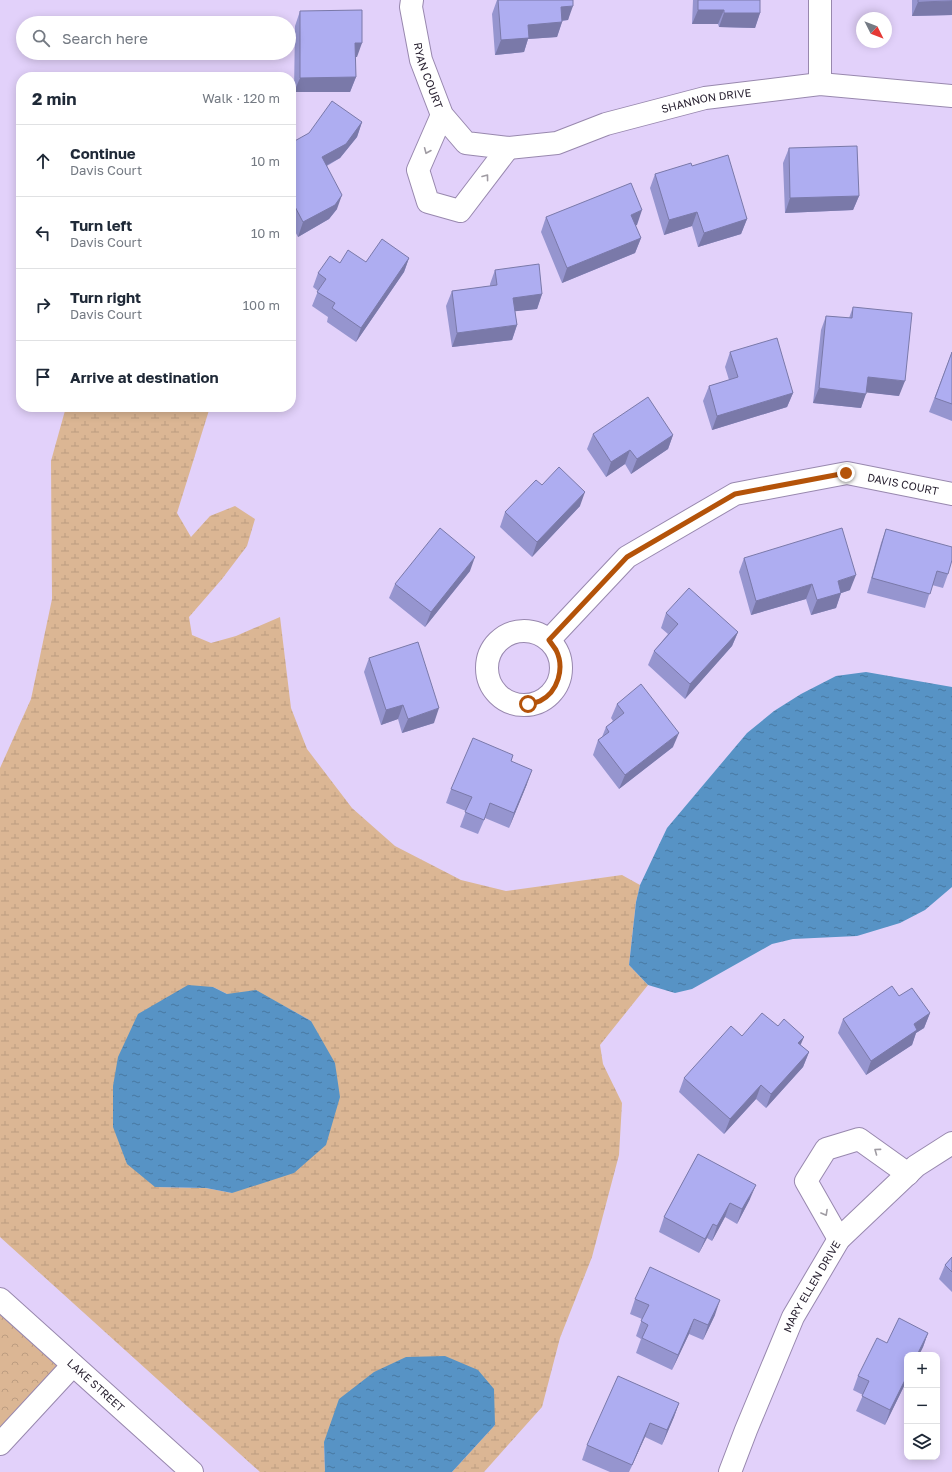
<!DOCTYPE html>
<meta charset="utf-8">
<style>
:root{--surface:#fff;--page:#f6f6f7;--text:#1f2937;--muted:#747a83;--line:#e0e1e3}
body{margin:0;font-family:"Golos Text",sans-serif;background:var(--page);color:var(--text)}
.controls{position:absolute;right:12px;bottom:12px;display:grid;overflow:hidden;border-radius:8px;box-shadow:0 2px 10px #0003}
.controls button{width:36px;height:36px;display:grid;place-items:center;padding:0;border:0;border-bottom:1px solid var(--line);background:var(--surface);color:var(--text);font:20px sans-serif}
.compass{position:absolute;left:856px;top:12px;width:36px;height:36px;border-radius:50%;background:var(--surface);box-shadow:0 2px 10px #0003;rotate:132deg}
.stop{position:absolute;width:12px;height:12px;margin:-9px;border:3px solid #b45309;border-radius:50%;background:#fff}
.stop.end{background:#b45309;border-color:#fff;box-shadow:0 1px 4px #0008}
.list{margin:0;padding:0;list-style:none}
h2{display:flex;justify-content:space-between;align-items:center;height:52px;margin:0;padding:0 16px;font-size:17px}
h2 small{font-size:13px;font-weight:400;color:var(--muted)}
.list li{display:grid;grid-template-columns:26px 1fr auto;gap:12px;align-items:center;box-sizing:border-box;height:72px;padding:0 16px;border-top:1px solid var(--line)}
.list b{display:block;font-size:15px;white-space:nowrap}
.list p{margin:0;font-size:13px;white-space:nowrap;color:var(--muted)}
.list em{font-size:13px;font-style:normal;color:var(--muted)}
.icon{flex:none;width:22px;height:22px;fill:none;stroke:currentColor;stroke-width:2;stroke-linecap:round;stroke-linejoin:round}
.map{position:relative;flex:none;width:952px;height:1472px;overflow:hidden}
.search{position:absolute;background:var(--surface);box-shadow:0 2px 10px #0003;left:16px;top:16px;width:280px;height:44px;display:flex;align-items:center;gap:10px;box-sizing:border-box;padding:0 14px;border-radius:22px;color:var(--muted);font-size:15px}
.panel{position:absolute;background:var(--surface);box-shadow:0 2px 10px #0003;left:16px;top:72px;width:280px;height:340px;border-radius:16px}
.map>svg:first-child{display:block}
</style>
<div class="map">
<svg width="952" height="1472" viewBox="0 0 952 1472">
<defs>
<pattern id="wetland-marsh" width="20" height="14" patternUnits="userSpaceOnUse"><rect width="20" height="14" fill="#dbb694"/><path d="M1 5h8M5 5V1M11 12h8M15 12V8" fill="none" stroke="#bc9c80"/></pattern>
<pattern id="park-crowns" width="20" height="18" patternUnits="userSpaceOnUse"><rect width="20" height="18" fill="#dbb694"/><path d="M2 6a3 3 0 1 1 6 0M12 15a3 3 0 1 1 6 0" fill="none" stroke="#bc9c80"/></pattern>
<pattern id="water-ripples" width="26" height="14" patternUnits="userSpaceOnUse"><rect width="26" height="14" fill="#5793c5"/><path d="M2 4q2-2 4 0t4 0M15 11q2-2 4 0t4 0" fill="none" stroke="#4878a1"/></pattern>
</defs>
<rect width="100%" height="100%" fill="#e2d1fa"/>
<path fill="url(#wetland-marsh)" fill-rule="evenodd" d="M66 407H210L177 513 191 537 210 516 235 506 255 519 247 546 222 579 189 617 192 635 211 643 236 636 280 617 291 708 307 749 352 808 395 846 461 880 506 891 622 875 640 885 636 902 629 965 648 985 600 1045 603 1064 622 1103 619 1155 592 1257 560 1338 542 1407 484 1472H452L495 1425 324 1442 325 1472H260L0 1237V768L31 699 52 599 51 461ZM213 987 227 994 284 1006 311 1021 232 1193 206 1188 155 1187Z"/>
<path fill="url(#park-crowns)" d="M0 1296 73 1362 0 1442Z"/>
<path fill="url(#water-ripples)" d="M866 672 952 687V887L925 910 900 923 857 936 793 939 772 944 692 989 675 993 648 985 629 965 636 902 640 885 667 828 747 733 774 711 801 694 836 676Z
M188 985 213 987 227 994 256 990 311 1021 335 1063 340 1097 326 1145 294 1173 232 1193 206 1188 155 1187 127 1164 113 1127V1086L118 1057 138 1014Z
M445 1356 478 1370 494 1389 495 1425 452 1472H325L324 1442 339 1399 374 1372 406 1357Z"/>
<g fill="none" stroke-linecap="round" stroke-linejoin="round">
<defs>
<g id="street">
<path id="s1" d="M412 0 411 7 421 60 442 115 466 143 508 148 557 143 606 124 705 98 820 84 952 96"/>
<path d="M820 0V84"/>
<path d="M442 115 418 170 428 202 460 211 508 148"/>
<circle cx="524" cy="668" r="37"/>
<path id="s2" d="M549 640 627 557 735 494 847 473 952 494"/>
<path d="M839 1239 806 1181 826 1149 859 1139 908 1174"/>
<path id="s3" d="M0 1299 192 1472"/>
<path d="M0 1444 73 1365"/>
<path id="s4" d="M730 1472 746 1430 793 1317 839 1239 916 1166 952 1143"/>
</g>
</defs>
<use href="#street" stroke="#9888ae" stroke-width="24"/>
<use href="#street" stroke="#fff" stroke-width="22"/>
</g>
<path fill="#9695cf" d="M497 0H573L568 20 562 21V22L557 37 528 39 524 52 495 55 492 14Z
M693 0H760V13L755 28 719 27 718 24H692Z
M912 0H952V15L912 16Z
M300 11 357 57H355L356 77 350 92H294L295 26Z
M362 122 357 137 340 158 327 166 337 209 329 219 298 237 291 224V143Z
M789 148 859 196 853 210 785 213 783 163Z
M692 166 747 219 741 234 698 247 692 226 664 235 650 188 655 174Z
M546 217 637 225H635L641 238 635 253 562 283 541 232Z
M409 258 404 272 356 342 327 322 328 317 312 306 318 291 313 287 318 273 340 263 366 262Z
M495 270 542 294 537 309 515 311 517 325 512 340 452 347 446 306 452 291 490 286V284Z
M853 307 899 396 866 392 861 408 813 403 821 330 826 316 849 318Z
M730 352 793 393 787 407 712 430 703 401 709 386 729 380 725 367Z
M952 352V421L929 412Z
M593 434 673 435 668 449 631 474 625 464 606 477 587 449Z
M542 485 580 506 532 557 500 527 505 512Z
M886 529 948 574 943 588 932 585 925 608 867 593 881 543Z
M744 558 850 590 841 593 836 608 811 615 806 599 751 615 739 572Z
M470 571 425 627 389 598 395 584Z
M666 613 738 632 732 646 685 699 648 665 654 651 668 634 661 628Z
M369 658 434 723 402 733 398 719 381 725 364 672Z
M617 704 673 747 619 789 593 755 598 740 602 737 606 727 613 721 611 718Z
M511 761 527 784 509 828 485 818 478 834 460 827 466 811 446 803 451 789Z
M899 996 930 1013 924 1028 916 1033 912 1045 866 1075 838 1033 843 1019Z
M778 1026 809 1052 803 1067 766 1108 756 1099 724 1134 679 1092 684 1078 742 1036Z
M698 1154 750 1199 737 1224 725 1217 712 1241 707 1238 699 1253 659 1232 664 1217Z
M952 1257V1292L939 1279 945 1265Z
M635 1299 715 1315 703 1340 689 1334 672 1370 636 1353 641 1339 636 1336 642 1319 630 1314Z
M928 1333 923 1347 919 1355H907V1380L885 1425 856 1411 863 1395 853 1390 858 1376 887 1343Z
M679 1403 674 1417 662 1445 645 1437 629 1472H610L582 1460 587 1445Z"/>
<path fill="#7a79a9" d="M952 1V15L912 16 918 2Z
M573 6 568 20 556 21 561 7Z
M698 10H724L718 24H692Z
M724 13H760L755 28 719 27Z
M562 22 557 37 528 39 524 52 495 55 501 40 528 25Z
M355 43H362L357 57H350Z
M356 77 350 92H294L300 78Z
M362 122 357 137 340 158 316 171 322 157Z
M342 195 337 209 329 219 298 237 303 222Z
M859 196 853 210 785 213 790 198Z
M642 210 637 225 626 230 631 215Z
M697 212 692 226 664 235 669 220Z
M747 219 741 234 698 247 704 233Z
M641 238 635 253 562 283 567 268Z
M409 258 404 272 356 342 361 328Z
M542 294 537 309 508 312 513 298Z
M517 325 512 340 452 347 457 333Z
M868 377 905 381 899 396 862 392Z
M819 388 866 394 861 408 813 403Z
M793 393 787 407 712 430 717 416Z
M673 435 668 449 631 474 637 459Z
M630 450 625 464 606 477 611 462Z
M585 492 580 506 532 557 537 542Z
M475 557 470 571 425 627 431 612Z
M856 575 850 590 833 596 838 581Z
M812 584 806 599 751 615 756 601Z
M841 593 836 608 811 615 817 600Z
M738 632 732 646 685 699 690 684Z
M403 705 398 719 381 725 386 710Z
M439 708 434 723 402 733 408 719Z
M679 733 673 747 619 789 625 775Z
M532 770 527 784 509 828 514 813Z
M930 1013 924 1028 916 1033 912 1045 866 1075 871 1061 914 1024Z
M804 1037 798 1051V1043Z
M809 1052 803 1067 766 1108 771 1094Z
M761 1085 756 1099 724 1134 730 1119Z
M756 1185 750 1199 737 1224 742 1209Z
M730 1203 725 1217 712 1241 717 1226Z
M713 1224 707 1238 699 1253 705 1239Z
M720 1300 715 1315 703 1340 708 1325Z
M694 1319 689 1334 672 1370 678 1355Z
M928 1333 923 1347 919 1355H917Z
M907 1376V1380L885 1425 890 1410Z
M679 1403 674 1417 662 1445 667 1430Z
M650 1423 645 1437 629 1472Z"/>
<path fill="#aeadf1" stroke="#7a79a9" d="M498 0H573V6L561 7 562 22 528 25 529 38 501 40Z
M698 0H760V13H724V10H698Z
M918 0H952V1L918 2Z
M362 10V43H355L356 77 300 78V11Z
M332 101 362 122 346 144 322 157 342 195 335 205 303 222 291 199V143L309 133Z
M857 146 859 196 790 198 789 148Z
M728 155 747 219 704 233 697 212 669 220 655 174 691 163 692 166Z
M631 183 642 210 631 215 641 238 567 268 546 217Z
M382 239 409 258 361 328 332 308 335 303 317 292 326 279 318 273 330 256 340 263 348 250 366 262Z
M539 264 542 294 513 298 517 325 457 333 452 291 497 285 495 270Z
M853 307 912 313 905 381 868 377 866 394 819 388 826 316 852 318Z
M777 338 793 393 717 416 709 386 738 377 730 352Z
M952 352V404L935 398Z
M648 397 673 435 637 459 630 450 611 462 593 434Z
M559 467 585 492 537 542 505 512 536 480 542 485Z
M440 528 475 557 431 612 395 584Z
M842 528 856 575 838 581 841 593 817 600 812 584 756 601 744 558Z
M886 529 952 547V560L948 574 937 571 930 594 872 578Z
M689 588 738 632 690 684 654 651 678 624 666 613Z
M418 642 439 708 408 719 403 705 386 710 369 658Z
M641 684 679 733 625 775 598 740 609 732 606 727 624 713 617 704Z
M473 738 513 755 511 761 532 770 514 813 490 803 484 820 465 812 472 797 451 789Z
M892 986 899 996 912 988 930 1013 914 1024 917 1030 871 1061 843 1019Z
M762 1013 778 1026 784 1019 804 1037 798 1043 809 1052 771 1094 761 1085 730 1119 684 1078 731 1026 742 1036Z
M698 1154 756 1185 742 1209 730 1203 717 1226 713 1224 705 1239 664 1217Z
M952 1257V1272L945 1265Z
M650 1267 720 1300 708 1325 694 1319 678 1355 642 1338 648 1325 641 1321 649 1305 635 1299Z
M899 1318 928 1333 917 1355H907V1376L890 1410 862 1396 869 1381 858 1376 877 1338 887 1343Z
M618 1376 679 1403 667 1430 650 1423 632 1465 587 1445Z"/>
<defs><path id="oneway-chevron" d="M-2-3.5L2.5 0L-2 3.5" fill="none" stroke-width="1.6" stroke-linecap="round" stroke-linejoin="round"/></defs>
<g stroke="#a09ca3">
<use href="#oneway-chevron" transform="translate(427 151) rotate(113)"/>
<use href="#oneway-chevron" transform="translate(486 177) rotate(-53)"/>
<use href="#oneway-chevron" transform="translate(877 1151) rotate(-144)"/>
<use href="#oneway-chevron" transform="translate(825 1213) rotate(61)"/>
</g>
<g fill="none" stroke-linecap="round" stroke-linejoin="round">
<path stroke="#b45309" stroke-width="5" d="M528 704C532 703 536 703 540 701 558 692 565 668 556 650 554 647 551 643 549 640L627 557 735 494 846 473"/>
</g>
<g text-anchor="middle" stroke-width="3.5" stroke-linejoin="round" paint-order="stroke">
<g font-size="11" fill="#2b2433" stroke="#fcfafe">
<text dy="4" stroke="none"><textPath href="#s1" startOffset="78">RYAN COURT</textPath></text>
<text dy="4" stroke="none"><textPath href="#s1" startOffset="404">SHANNON DRIVE</textPath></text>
<text dy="4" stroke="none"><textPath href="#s2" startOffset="410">DAVIS COURT</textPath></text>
<text dy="4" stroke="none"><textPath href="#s4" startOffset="203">MARY ELLEN DRIVE</textPath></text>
<text dy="4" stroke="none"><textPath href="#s3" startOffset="129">LAKE STREET</textPath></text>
</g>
</g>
</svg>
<div class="controls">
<button>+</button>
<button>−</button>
<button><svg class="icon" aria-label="layers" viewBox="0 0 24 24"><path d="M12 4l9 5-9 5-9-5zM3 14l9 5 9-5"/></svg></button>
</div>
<svg class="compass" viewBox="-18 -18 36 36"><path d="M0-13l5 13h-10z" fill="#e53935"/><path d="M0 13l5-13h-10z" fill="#747a83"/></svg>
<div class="stop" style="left:528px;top:704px"></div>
<div class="stop end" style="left:846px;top:473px"></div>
<div class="search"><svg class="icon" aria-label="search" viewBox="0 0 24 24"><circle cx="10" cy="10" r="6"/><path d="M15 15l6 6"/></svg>Search here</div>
<section class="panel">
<h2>2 min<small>Walk · 120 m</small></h2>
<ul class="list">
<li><svg class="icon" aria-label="ahead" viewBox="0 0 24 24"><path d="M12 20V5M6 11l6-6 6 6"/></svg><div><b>Continue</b><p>Davis Court</p></div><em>10 m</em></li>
<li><svg class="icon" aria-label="left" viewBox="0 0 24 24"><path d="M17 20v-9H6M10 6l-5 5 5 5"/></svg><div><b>Turn left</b><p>Davis Court</p></div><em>10 m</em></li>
<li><svg class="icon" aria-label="right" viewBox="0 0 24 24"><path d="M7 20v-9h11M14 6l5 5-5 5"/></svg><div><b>Turn right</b><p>Davis Court</p></div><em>100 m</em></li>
<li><svg class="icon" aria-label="arrive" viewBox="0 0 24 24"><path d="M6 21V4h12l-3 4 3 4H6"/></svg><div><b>Arrive at destination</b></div></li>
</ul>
</section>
</div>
